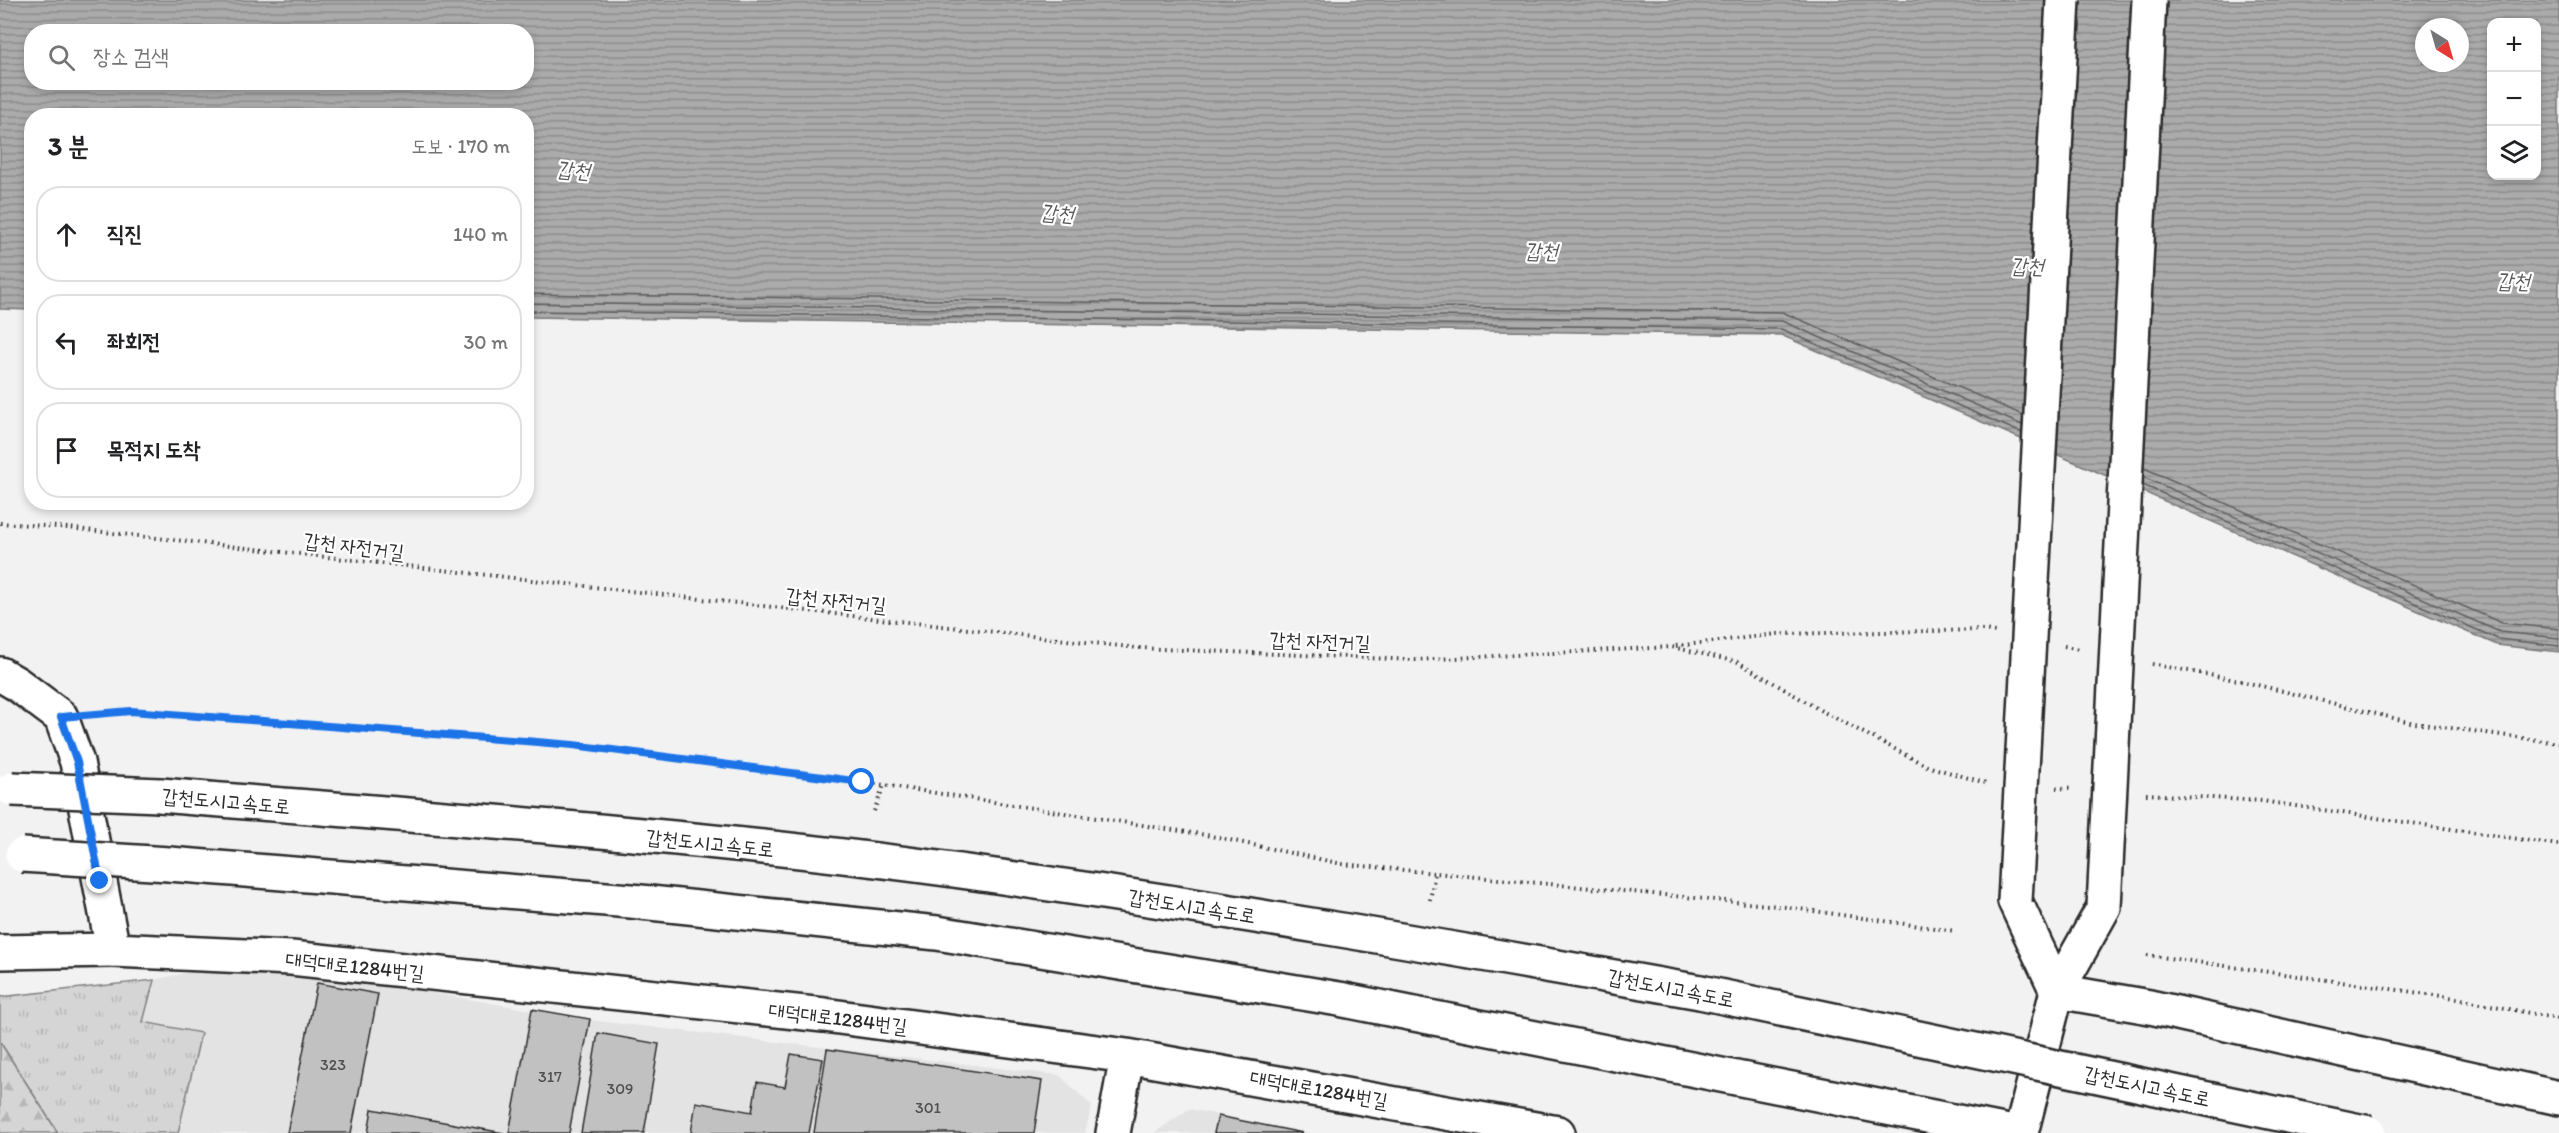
<!DOCTYPE html>
<html lang="ko">
<meta charset="utf-8">
<style>
:root{--surface:#fff;--page:#f2f2f2;--text:#202124;--muted:#757577;--line:#e0e0e0}
body{margin:0;font-family:Itim,"Poor Story",sans-serif;background:var(--page);color:var(--text)}
.controls{position:absolute;right:18px;top:18px;display:grid;overflow:hidden;border-radius:12px;box-shadow:0 3px 9px #0003}
.controls button{width:54px;height:54px;display:grid;place-items:center;padding:0;border:0;border-bottom:2px solid var(--line);background:var(--surface);color:var(--text);font:30px sans-serif}
.compass{position:absolute;left:2415px;top:18px;width:54px;height:54px;border-radius:50%;background:var(--surface);box-shadow:0 3px 9px #0003;rotate:143deg}
.stop{position:absolute;width:18px;height:18px;margin:-14px;border:4px solid #1a73e8;border-radius:50%;background:#fff}
.stop.end{background:#1a73e8;border-color:#fff;box-shadow:0 2px 6px #0008}
.list{margin:0;padding:0;list-style:none}
h2{display:flex;justify-content:space-between;align-items:center;height:78px;margin:0;padding:0 24px;font-size:26px}
h2 small{font-size:20px;font-weight:400;color:var(--muted)}
.list li{display:grid;grid-template-columns:39px 1fr auto;gap:18px;align-items:center;box-sizing:border-box;height:96px;margin:0 12px 12px;padding:0 12px;border:2px solid var(--line);border-radius:24px}
.list b{display:block;font-size:22px;white-space:nowrap}
.list em{font-size:20px;font-style:normal;color:var(--muted)}
.icon{flex:none;width:33px;height:33px;fill:none;stroke:currentColor;stroke-width:2;stroke-linecap:round;stroke-linejoin:round}
.map{position:relative;flex:none;width:2559px;height:1133px;overflow:hidden}
.search{position:absolute;background:var(--surface);box-shadow:0 3px 9px #0003;left:24px;top:24px;width:510px;height:66px;display:flex;align-items:center;gap:15px;box-sizing:border-box;padding:0 21px;border-radius:24px;color:var(--muted);font-size:22px}
.panel{position:absolute;background:var(--surface);box-shadow:0 3px 9px #0003;left:24px;top:108px;width:510px;height:402px;border-radius:24px}
.map>svg:first-child{display:block}
</style>
<div class="map">
<svg width="2559" height="1133" viewBox="0 0 2559 1133">
<defs>
<pattern id="grass-tufts" width="24" height="20" patternUnits="userSpaceOnUse" patternTransform="scale(1.5)"><rect width="24" height="20" fill="#d5d5d5"/><path d="M3 7l-1-3M5 7V3M7 7l1-3M15 17l-1-3M17 17v-4M19 17l1-3" fill="none" stroke="#b7b7b7"/></pattern>
<pattern id="forest-firs" width="22" height="20" patternUnits="userSpaceOnUse" patternTransform="scale(1.5)"><rect width="22" height="20" fill="#d5d5d5"/><path d="M5 1l3.5 6h-7zM16 11l3.5 6h-7z" fill="#b7b7b7"/></pattern>
<pattern id="water-rules" width="6" height="5" patternUnits="userSpaceOnUse" patternTransform="scale(1.5)"><rect width="6" height="5" fill="#ababab"/><path d="M0 2.5h6" fill="none" stroke="#8b8b8b"/></pattern>
</defs>
<rect width="100%" height="100%" fill="#f2f2f2"/>
<filter id="ink" filterUnits="userSpaceOnUse"><feTurbulence type="fractalNoise" baseFrequency=".0167" numOctaves="2"/><feDisplacementMap in="SourceGraphic" scale="12" xChannelSelector="R" yChannelSelector="G"/><feConvolveMatrix kernelMatrix="1 2 1 2 8 2 1 2 1" color-interpolation-filters="sRGB"/></filter>
<g filter="url(#ink)">
<path fill="#e3e3e3" d="M216 966 386 985 589 1020 1059 1075 1092 1106 1085 1133H178L201 1033 143 1022 154 980Z
M1189 1109 1310 1133H1154Z"/>
<path fill="url(#grass-tufts)" stroke="#808080" stroke-width="1.5" d="M154 980 143 1022 201 1033 178 1133H58L0 1042V997Z"/>
<path fill="url(#forest-firs)" stroke="#808080" stroke-width="1.5" d="M0 1042 58 1133H0Z"/>
<path fill="url(#water-rules)" stroke="#787878" stroke-width="1.5" fill-rule="evenodd" d="M0 0H2559V652L2497 645 1781 335 527 317 526 116H32L31 310 0 309ZM2492 22H2536V176H2492ZM2424 27H2460V63H2424ZM32 32H526V82H32Z"/>
<g fill="none" stroke-linecap="round" stroke-linejoin="round">
<path stroke="#5e5e5e" stroke-width="1.5" d="M526 294 1782 312 2023 415
M526 303 1782 321 2022 425
M526 311 1781 329 2022 433
M2144 468 2502 623 2559 629
M2143 477 2500 632 2559 638
M2143 485 2498 639 2559 646"/>
</g>
<path fill="#c1c1c1" stroke="#2b2b2b" stroke-width="1.5" d="M317 983 378 994 351 1133H287Z
M532 1009 590 1019 569 1133H509Z
M598 1033 659 1044 644 1133H581Z
M827 1049 1042 1081 1034 1133H814Z
M791 1054 823 1059 809 1133H691L696 1102 752 1112 757 1082 785 1087Z
M372 1109 504 1133H368Z
M1218 1116 1303 1133H1214Z"/>
<g fill="none" stroke-linecap="round" stroke-linejoin="round">
<defs>
<path id="minor" d="M0 674 17 684 61 717 77 762 113 950 291 958 824 1015 1127 1056 1558 1133
M1113 1133 1127 1056"/>
<path id="tertiary" d="M2015 901 2057 991
M2057 991 2104 907"/>
<path id="secondary" d="M2021 1133 2057 991"/>
<path id="trunk" d="M160 795C425 817 690 834 953 870 1203 905 1451 948 1700 992
M169 864 631 901 937 933 1339 999 2013 1133
M0 952 113 950
M2057 991 2150 1007 2559 1098"/>
</defs>
<use href="#minor" stroke="#2b2b2b" stroke-width="38"/>
<use href="#tertiary" stroke="#2b2b2b" stroke-width="38"/>
<use href="#secondary" stroke="#2b2b2b" stroke-width="38"/>
<use href="#trunk" stroke="#2b2b2b" stroke-width="38"/>
<path stroke="#2b2b2b" stroke-width="4" stroke-dasharray="1.5 4.5" stroke-linecap="butt" d="M0 523 59 527 1138 648 1416 660 1672 647 1738 662 1820 710 1927 766 1986 783
M1676 646 1778 634 1985 630 1995 632
M2064 646 2080 649
M2152 664 2241 681 2414 723 2559 743
M99 714 131 711 573 745 884 785 1206 835 1342 864 1778 906 1955 931
M2056 788 2073 789
M2146 794 2262 801 2559 845
M874 811 884 785
M1430 900 1435 873
M2147 955 2456 998 2559 1019"/>
<use href="#minor" stroke="#fff" stroke-width="33"/>
<use href="#tertiary" stroke="#fff" stroke-width="33"/>
<use href="#secondary" stroke="#fff" stroke-width="33"/>
<use href="#trunk" stroke="#fff" stroke-width="33"/>
<defs>
<path id="tertiary-bridge" d="M2015 901 2063 0
M2104 907 2149 0"/>
<path id="trunk-bridge" d="M12 789 160 795
M22 855 169 864
M1700 992 2369 1133"/>
</defs>
<use href="#tertiary-bridge" stroke="#2b2b2b" stroke-width="38" stroke-linecap="butt"/>
<use href="#trunk-bridge" stroke="#2b2b2b" stroke-width="38" stroke-linecap="butt"/>
<use href="#tertiary-bridge" stroke="#fff" stroke-width="33"/>
<use href="#trunk-bridge" stroke="#fff" stroke-width="33"/>
</g>
</g>
<g fill="none" stroke-linecap="round" stroke-linejoin="round" filter="url(#ink)">
<path stroke="#1a73e8" stroke-width="8" d="M100 881 77 762 61 717 131 711 525 741 573 745 862 782"/>
</g>
<g text-anchor="middle" stroke-width="4.5" stroke-linejoin="round" paint-order="stroke">
<g font-size="16" fill="#505050">
<text x="333" y="1070">323</text>
<text x="550" y="1082">317</text>
<text x="620" y="1094">309</text>
<text x="928" y="1113">301</text>
</g>
<g font-size="20" fill="#2b2b2b" stroke="#fff">
<text transform="translate(354 546) rotate(7)" y="7">갑천 자전거길</text>
<text transform="translate(836 600) rotate(6)" y="7">갑천 자전거길</text>
<text transform="translate(1320 641) rotate(2)" y="7">갑천 자전거길</text>
<text transform="translate(226 801) rotate(5)" y="7">갑천도시고속도로</text>
<text transform="translate(710 843) rotate(6)" y="7">갑천도시고속도로</text>
<text transform="translate(1192 906) rotate(9)" y="7">갑천도시고속도로</text>
<text transform="translate(355 966) rotate(6)" y="7">대덕대로1284번길</text>
<text transform="translate(1671 988) rotate(11)" y="7">갑천도시고속도로</text>
<text transform="translate(838 1018) rotate(7)" y="7">대덕대로1284번길</text>
<text transform="translate(2147 1086) rotate(12)" y="7">갑천도시고속도로</text>
<text transform="translate(1319 1089) rotate(10)" y="7">대덕대로1284번길</text>
</g>
<g font-size="21" font-style="italic" fill="#585858" stroke="#fff">
<text transform="translate(573 170) rotate(5)" y="7">갑천</text>
<text transform="translate(1057 213) rotate(5)" y="7">갑천</text>
<text transform="translate(1541 251) rotate(2)" y="7">갑천</text>
<text transform="translate(2027 266) rotate(2)" y="7">갑천</text>
<text transform="translate(2513 281) rotate(2)" y="7">갑천</text>
</g>
</g>
</svg>
<div class="controls">
<button>+</button>
<button>−</button>
<button><svg class="icon" aria-label="layers" viewBox="0 0 24 24"><path d="M12 4l9 5-9 5-9-5zM3 14l9 5 9-5"/></svg></button>
</div>
<svg class="compass" viewBox="-18 -18 36 36"><path d="M0-13l5 13h-10z" fill="#e53935"/><path d="M0 13l5-13h-10z" fill="#757577"/></svg>
<div class="stop" style="left:862px;top:782px"></div>
<div class="stop end" style="left:100px;top:881px"></div>
<div class="search"><svg class="icon" aria-label="search" viewBox="0 0 24 24"><circle cx="10" cy="10" r="6"/><path d="M15 15l6 6"/></svg>장소 검색</div>
<section class="panel">
<h2>3 분<small>도보 · 170 m</small></h2>
<ul class="list">
<li><svg class="icon" aria-label="ahead" viewBox="0 0 24 24"><path d="M12 20V5M6 11l6-6 6 6"/></svg><div><b>직진</b></div><em>140 m</em></li>
<li><svg class="icon" aria-label="left" viewBox="0 0 24 24"><path d="M17 20v-9H6M10 6l-5 5 5 5"/></svg><div><b>좌회전</b></div><em>30 m</em></li>
<li><svg class="icon" aria-label="arrive" viewBox="0 0 24 24"><path d="M6 21V4h12l-3 4 3 4H6"/></svg><div><b>목적지 도착</b></div></li>
</ul>
</section>
</div>
